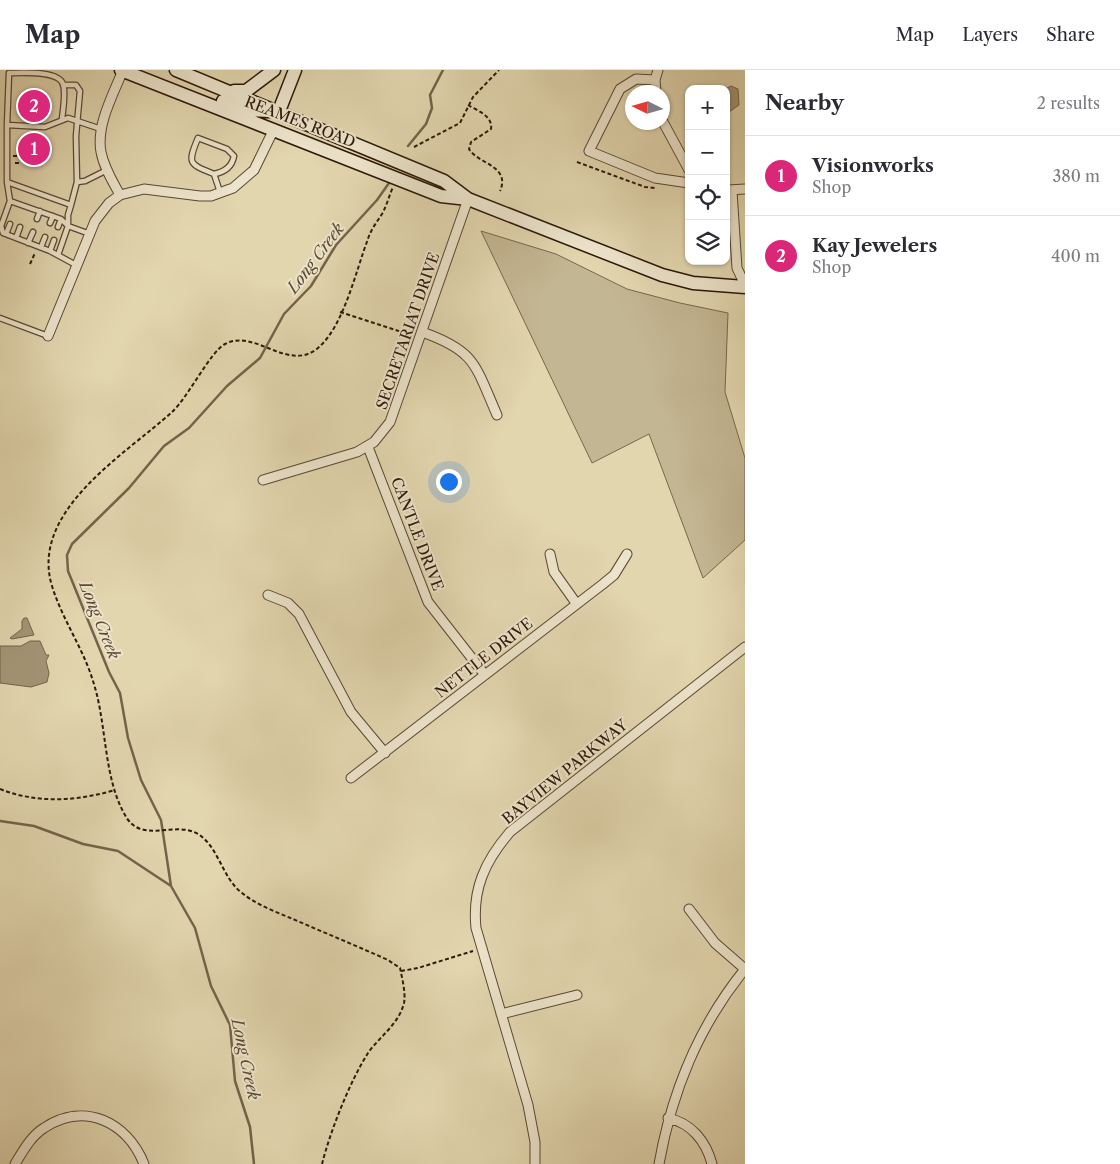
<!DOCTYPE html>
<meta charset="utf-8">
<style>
:root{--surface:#fff;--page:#f7f7f7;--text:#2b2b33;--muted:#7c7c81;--line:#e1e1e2;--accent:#db2777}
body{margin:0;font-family:"Libre Caslon Text",serif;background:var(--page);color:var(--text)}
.controls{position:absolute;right:15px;top:15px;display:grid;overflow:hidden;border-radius:10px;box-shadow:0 1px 4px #0004}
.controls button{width:45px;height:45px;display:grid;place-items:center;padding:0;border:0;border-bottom:1px solid var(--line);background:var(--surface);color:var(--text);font:25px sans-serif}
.compass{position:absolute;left:625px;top:15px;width:45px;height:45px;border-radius:50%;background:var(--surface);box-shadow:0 1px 4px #0004;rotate:275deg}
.you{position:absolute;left:448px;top:411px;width:18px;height:18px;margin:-12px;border:4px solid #fff;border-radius:50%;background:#1a73e8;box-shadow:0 0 0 8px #1a73e833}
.badge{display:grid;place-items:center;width:32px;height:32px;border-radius:50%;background:var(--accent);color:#fff;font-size:16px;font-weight:700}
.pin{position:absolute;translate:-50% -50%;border:2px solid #fff;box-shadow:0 1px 5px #0006}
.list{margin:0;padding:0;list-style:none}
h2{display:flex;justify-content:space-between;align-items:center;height:65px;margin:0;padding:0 20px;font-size:21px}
h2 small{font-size:16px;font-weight:400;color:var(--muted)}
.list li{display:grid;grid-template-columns:32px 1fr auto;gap:15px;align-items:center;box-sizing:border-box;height:80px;padding:0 20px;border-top:1px solid var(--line)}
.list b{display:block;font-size:19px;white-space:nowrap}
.list p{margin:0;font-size:16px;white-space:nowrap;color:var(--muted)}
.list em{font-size:16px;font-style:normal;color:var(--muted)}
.icon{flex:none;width:28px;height:28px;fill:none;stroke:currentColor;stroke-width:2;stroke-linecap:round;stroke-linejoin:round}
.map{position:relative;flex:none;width:745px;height:1094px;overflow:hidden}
header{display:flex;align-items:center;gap:30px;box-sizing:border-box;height:70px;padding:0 25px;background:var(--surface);border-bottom:1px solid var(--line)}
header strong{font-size:24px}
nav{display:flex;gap:28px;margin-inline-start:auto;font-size:18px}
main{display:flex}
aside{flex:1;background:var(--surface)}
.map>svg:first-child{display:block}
</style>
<header>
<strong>Map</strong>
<nav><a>Map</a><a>Layers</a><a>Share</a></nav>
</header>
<main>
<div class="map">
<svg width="745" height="1094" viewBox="0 0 745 1094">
<rect width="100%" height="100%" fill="#e2d6af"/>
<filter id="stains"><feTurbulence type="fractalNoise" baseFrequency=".004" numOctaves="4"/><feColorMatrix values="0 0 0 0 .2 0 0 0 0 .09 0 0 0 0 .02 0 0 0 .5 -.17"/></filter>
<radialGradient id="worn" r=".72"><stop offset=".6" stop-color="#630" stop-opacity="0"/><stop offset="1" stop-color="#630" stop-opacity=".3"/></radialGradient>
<path fill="#c3b692" stroke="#78674c" d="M481 161 556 184 627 219 680 233 728 243 725 322 745 388V470L703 508 649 364 592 393Z"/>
<path fill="#a49576" stroke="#74634a" d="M731 16 738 19 739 35 729 42 726 40 725 19Z
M24 548H27L34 565 12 569 10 568 22 559V551Z
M30 571H40L46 585H49L46 591 49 603 47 612 31 617 0 613V576H21Z"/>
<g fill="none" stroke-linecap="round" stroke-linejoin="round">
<path stroke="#74634a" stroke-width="2.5" d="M408 76 426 54 432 38 430 25 443 0
M0 751 34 756 83 774 118 781 171 816
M254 1094 250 1057 235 1011 230 955 211 916 195 858 171 816 161 750 141 710 128 668 120 623 109 602 68 501 67 485 72 474 129 418 164 376 189 358 227 316 260 288 284 244 311 216 336 175 377 130 389 113"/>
<defs>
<path id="lane" d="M63 15H76L80 21 76 66 77 112 85 111 107 100
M7 55 9 3C21 3 58 0 63 14 66 23 63 39 62 49
M214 104C225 102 232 97 234 86L227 79 198 68C187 94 189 94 214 104L220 122
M7 112 10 131 1 156 3 163 50 181 76 195
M77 112 71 135 7 112V55L45 57 68 48 101 59
M10 131 61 149 68 156 90 164
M37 149 40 141
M50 153 53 146
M58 157 61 149
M6 164 10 154
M16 168 20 157
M28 173 33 162
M41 177 45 167
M50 181 54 170
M58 185 68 156V145L71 135
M0 248 48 266"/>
<path id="street" d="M655 10 636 9 620 19 589 81 655 108 689 113
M656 22 655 10 658 0
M662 50 689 100
M728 120 745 119
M732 121 737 198 745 215
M120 125C113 112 104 98 101 82 96 55 113 25 123 0
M422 262C476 281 475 295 497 345
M48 266 95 151 109 133 120 125 144 119 200 126H211L233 118 254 100 274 59
M368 377 428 532 485 605
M263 410 357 382 374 372 390 352 468 129
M550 484 554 502 576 533
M268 525 288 533 299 544 351 642 385 683
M351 708 603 514 614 505 627 484
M689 839 715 873 745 899
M501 944 577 925
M668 1048C691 1053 706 1071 712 1094
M15 1094C23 1081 31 1066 44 1058 85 1031 127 1052 144 1094
M535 1094V1072L528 1035 476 858C472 819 485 791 510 762L745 577
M659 1094C672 1021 698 957 745 899"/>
<path id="secondary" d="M121 0 441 126 468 129 662 205 693 213 745 217
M176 0 444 111 468 129
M234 21H246L274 0
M223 31 247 40 269 41
M279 41 295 0"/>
</defs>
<use href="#lane" stroke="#5a4831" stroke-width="7"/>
<use href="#street" stroke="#5a4831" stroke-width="11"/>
<use href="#secondary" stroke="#2c1807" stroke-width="15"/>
<path stroke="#2c1807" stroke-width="2" stroke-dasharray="4 2.5" stroke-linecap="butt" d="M468 35C478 41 493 46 491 59L471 72 469 79C478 94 511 96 500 121
M414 77 460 53 473 27 499 0
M13 86H21
M577 92 645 117 655 118
M15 93H21
M30 194 35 183
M340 242 411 265
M0 719C37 734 78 731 115 720
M401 901 418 898 473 881
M322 1094C330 1062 350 1011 368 983 380 966 399 954 404 933 406 923 402 908 400 898L388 890C357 876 325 863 293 849 276 842 257 835 242 823 222 808 219 777 198 764 174 750 141 775 125 745 103 707 107 653 93 611 83 578 62 549 52 516 29 441 126 384 172 342 189 326 210 282 225 274 255 258 288 303 318 278 344 256 356 200 368 169 371 159 377 152 382 144 387 135 389 126 393 117"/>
<use href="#lane" stroke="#ece4cb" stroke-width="4.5"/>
<use href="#street" stroke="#ece4cb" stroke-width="9"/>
<use href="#secondary" stroke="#ece4cb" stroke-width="12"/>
</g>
<g text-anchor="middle" stroke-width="4" stroke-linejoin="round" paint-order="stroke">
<g font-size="15" fill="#2c1807" stroke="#ece4cb">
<text transform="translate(300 52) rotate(21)" y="5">REAMES ROAD</text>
<text transform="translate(408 261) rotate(-71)" y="5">SECRETARIAT DRIVE</text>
<text transform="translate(417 464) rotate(69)" y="5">CANTLE DRIVE</text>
<text transform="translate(484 588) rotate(-38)" y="5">NETTLE DRIVE</text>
<text transform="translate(565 702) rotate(-39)" y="5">BAYVIEW PARKWAY</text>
</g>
<g font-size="16" font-style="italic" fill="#5c4a33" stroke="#ece4cb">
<text transform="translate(315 188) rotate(-53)" y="6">Long Creek</text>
<text transform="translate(100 550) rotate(68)" y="6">Long Creek</text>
<text transform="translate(246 989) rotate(78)" y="6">Long Creek</text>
</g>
</g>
<rect width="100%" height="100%" filter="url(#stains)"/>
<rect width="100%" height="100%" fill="url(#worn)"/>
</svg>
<div class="controls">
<button>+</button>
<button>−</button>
<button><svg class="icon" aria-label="locate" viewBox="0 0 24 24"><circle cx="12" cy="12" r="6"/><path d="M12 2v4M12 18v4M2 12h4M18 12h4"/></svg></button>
<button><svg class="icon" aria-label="layers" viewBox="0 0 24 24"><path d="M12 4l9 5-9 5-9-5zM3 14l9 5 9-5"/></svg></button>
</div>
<svg class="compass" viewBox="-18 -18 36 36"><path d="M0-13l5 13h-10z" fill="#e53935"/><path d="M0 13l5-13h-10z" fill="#7c7c81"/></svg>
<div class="you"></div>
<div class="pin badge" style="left:34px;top:79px">1</div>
<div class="pin badge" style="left:34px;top:36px">2</div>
</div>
<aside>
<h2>Nearby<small>2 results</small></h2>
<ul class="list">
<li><span class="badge">1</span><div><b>Visionworks</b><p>Shop</p></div><em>380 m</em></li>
<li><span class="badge">2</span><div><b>Kay Jewelers</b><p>Shop</p></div><em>400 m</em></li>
</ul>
</aside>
</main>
